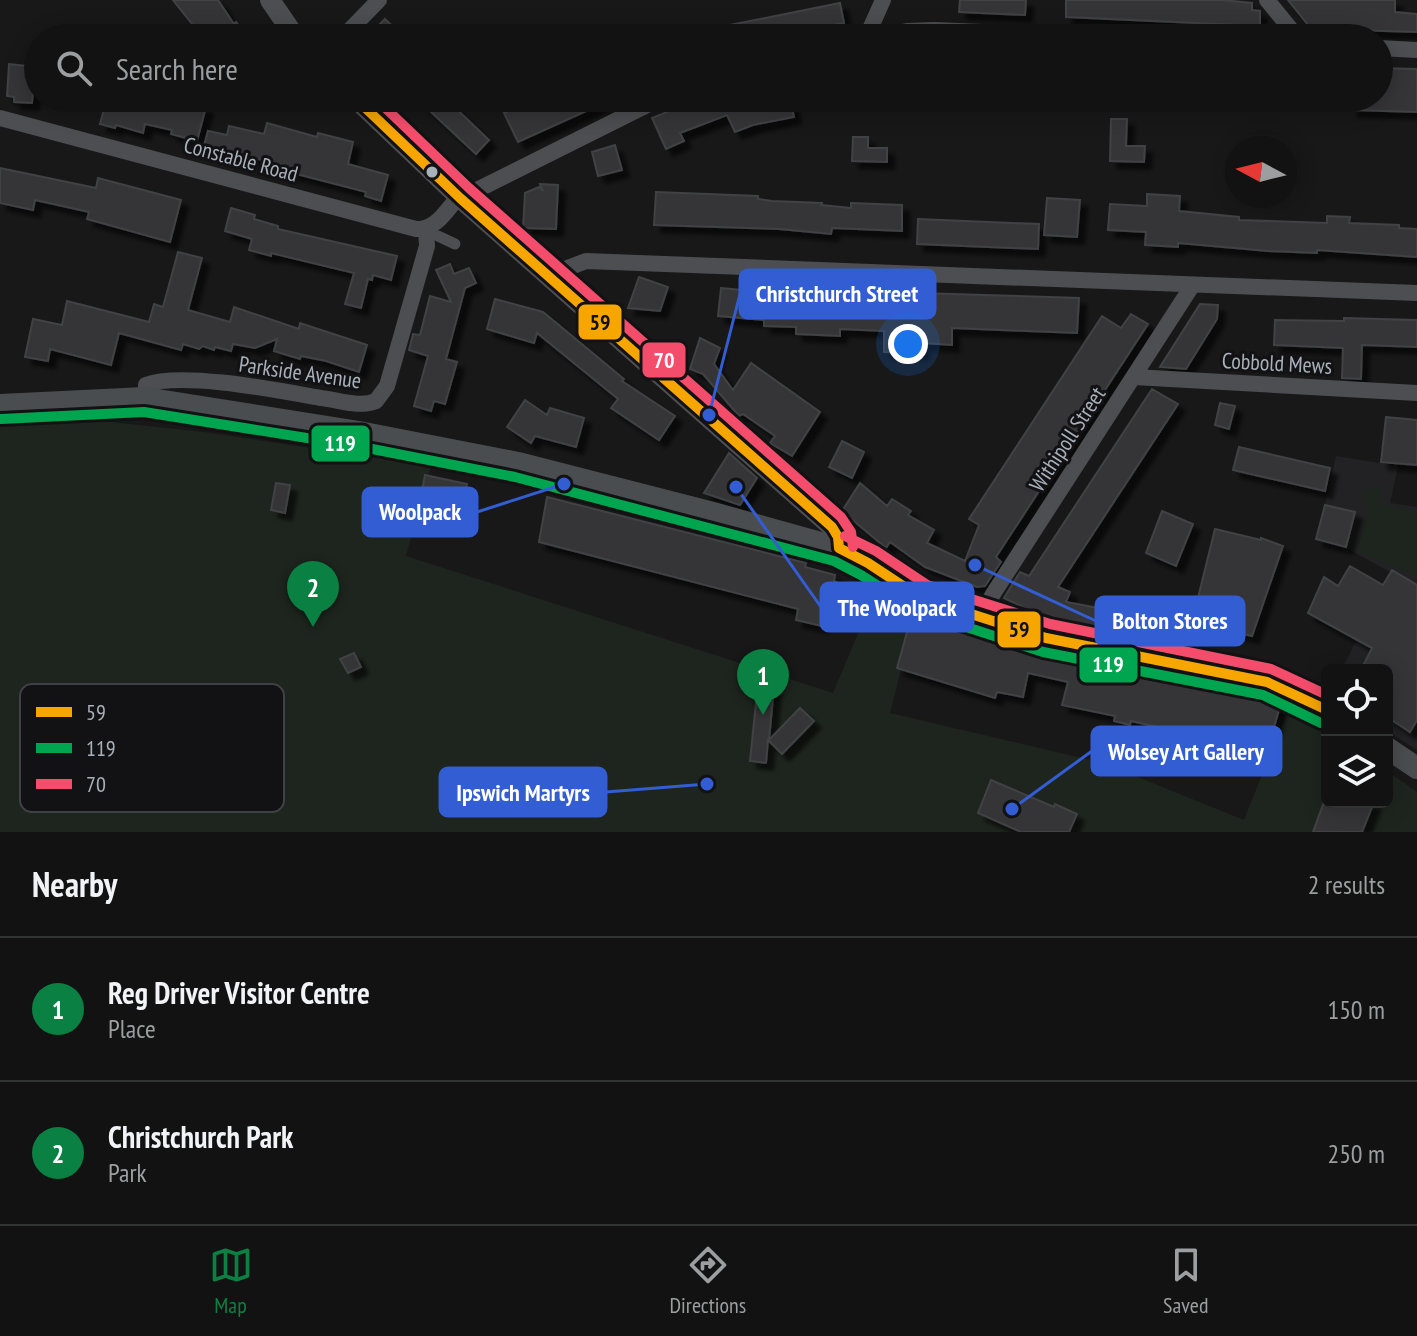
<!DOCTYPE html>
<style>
:root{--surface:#121212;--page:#1f2020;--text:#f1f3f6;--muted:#9c9e9f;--line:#313232;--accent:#0b8043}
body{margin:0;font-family:"PT Sans Narrow",sans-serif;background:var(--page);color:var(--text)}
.controls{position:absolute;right:24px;bottom:24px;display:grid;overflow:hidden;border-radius:12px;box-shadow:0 4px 20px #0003}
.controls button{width:72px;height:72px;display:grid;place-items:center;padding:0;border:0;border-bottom:2px solid var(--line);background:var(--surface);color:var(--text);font:40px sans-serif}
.compass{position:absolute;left:1225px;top:136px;width:72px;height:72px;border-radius:50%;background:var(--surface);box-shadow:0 4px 20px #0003;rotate:277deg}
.you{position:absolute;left:908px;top:344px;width:28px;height:28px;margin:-20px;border:6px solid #fff;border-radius:50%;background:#1a73e8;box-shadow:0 0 0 12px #1a73e833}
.badge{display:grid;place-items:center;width:52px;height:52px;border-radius:50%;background:var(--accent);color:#fff;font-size:26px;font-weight:700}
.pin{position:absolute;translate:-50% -66px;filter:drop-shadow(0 2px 4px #0008)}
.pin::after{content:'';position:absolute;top:42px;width:28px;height:24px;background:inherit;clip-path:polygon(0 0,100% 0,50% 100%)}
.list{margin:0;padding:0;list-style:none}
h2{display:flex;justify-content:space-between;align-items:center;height:104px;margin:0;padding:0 32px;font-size:34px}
h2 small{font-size:26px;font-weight:400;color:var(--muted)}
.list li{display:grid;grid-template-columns:52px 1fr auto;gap:24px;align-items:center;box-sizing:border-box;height:144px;padding:0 32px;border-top:2px solid var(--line)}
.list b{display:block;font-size:30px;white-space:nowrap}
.list p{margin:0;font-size:26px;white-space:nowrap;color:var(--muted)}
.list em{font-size:26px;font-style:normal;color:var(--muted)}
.icon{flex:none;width:44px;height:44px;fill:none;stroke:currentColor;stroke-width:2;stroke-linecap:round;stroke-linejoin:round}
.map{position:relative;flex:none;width:1417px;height:832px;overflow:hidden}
.search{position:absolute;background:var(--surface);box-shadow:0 4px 20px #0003;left:24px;right:24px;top:24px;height:88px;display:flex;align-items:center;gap:20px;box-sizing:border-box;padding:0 28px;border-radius:44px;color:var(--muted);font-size:30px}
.sheet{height:392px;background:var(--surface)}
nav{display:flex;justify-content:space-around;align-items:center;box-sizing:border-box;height:112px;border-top:2px solid var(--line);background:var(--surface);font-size:22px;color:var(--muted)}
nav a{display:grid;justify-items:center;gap:4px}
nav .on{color:var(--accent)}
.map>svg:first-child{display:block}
</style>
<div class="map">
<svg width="1417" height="832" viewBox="0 0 1417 832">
<defs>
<filter id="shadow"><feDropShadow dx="7" dy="7" stdDeviation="2" flood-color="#0009"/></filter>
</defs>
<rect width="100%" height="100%" fill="#181818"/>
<path fill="#222224" d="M1336 456 1398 466 1390 503 1417 507V750L1387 731V670H1341L1392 573 1346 548 1355 513 1325 505Z"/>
<path fill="#1e251e" d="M101 421 204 432 431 466 406 556 833 693 865 617 910 633 890 713 1103 763 1244 820 1288 710 1327 733V802H1387V771L1417 792V832H0V425Z
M1381 484 1379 504 1417 511V576L1356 551 1368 513 1362 492Z"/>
<path fill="#363637" stroke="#404244" stroke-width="2" filter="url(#shadow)" d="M173 0H218L234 24 236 22 249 38H173L192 24Z
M960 0H1026L1025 15 959 12Z
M1066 0H1222L1252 3V10L1260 11V26L1066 17Z
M1288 0H1395V12L1417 14V32L1318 29 1308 25Z
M840 3 844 23 765 38H699L730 25Z
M385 19 405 38H366Z
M9 64 35 67 32 103 14 102V97L7 96Z
M1379 68 1417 69V112L1351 110V98H1379Z
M107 98H158L206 107 197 141 171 134 172 130 145 124 143 133 116 125 115 128 100 124Z
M416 98H445L489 140 476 154Z
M534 98H615L518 142 504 113Z
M702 98H790L794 117 753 125 735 132 727 115 680 133 684 141 666 149 652 118Z
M1111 119H1127L1126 146H1145L1144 162 1110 161Z
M267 123 317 137 318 133 353 142 348 164 388 175 381 201 365 196 366 192 285 171 286 166 204 146 208 131 227 135 229 126 264 134Z
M853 137H868V148H887V162L852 161Z
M615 145 622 170 598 176 592 152Z
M0 168 96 188 98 178 181 200 170 242 87 219 89 212 35 200 33 210 0 203Z
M540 184 558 185 556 229 523 228 525 193 539 187 543 191Z
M656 192 758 196V199L772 201 822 203 821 205 851 208V203L902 205V231L832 228 831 234 779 229 654 225Z
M1147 194 1180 196 1179 211 1239 217V220L1327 223V216L1350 217 1349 223 1399 225V228L1417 229V257L1317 250V253L1268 251 1178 243V247L1145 245 1146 232 1108 230 1110 204 1147 206Z
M1047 198 1080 200 1077 237 1044 235Z
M231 208 255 215 254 219 278 226V229L397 256 391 280 373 275 372 280 368 279 361 308 345 304 354 273 271 253V256L249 250 252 239 225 231Z
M918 219 1039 224 1038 249 917 244Z
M178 252 202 258 188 310 230 322 234 307 299 329 300 323 367 345 359 372 326 361 301 356 300 359 274 351 277 339 255 348 233 344 231 351 215 347 214 350 203 346 199 349 183 344 181 350 119 333 111 365 50 349 48 361 25 357 33 319 62 325 67 301 149 322 154 304 163 307Z
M450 264 454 274 469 268 476 283 465 288 446 359 457 362 445 404 434 401 431 411 414 406 428 356 409 350 413 334 420 335 430 296 451 302 436 270Z
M639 277 668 287 660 311 628 308Z
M721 288 765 292 766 288 795 289V294L885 298V292L1079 298 1077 333 952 328V345L923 343 922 353 884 352V331L840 329V336L796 334V327L764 326V320L718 316Z
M495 299 543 312 624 379 622 381 675 416 659 440 611 408 618 399 537 333 534 343 487 329Z
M1200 304 1218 305 1217 319 1186 369 1160 367Z
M1131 314 1148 324 996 557 1001 562 985 586 977 587 925 567 890 542 886 548 842 511 860 483 887 506 892 499 911 511 908 515 934 530 927 543 965 561 979 525 969 519 1102 316 1121 328Z
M1344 318 1417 320V347L1362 345 1361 379 1342 378 1343 348 1274 345 1275 320 1344 321Z
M700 338 720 348 714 364 733 390 751 363 820 412 792 456 770 443 775 436 743 414 739 416 703 374 690 369Z
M1152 389 1178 404 1058 587 1070 592 1066 602 1175 622 1171 647 1060 625 1004 598 1020 572 1029 576Z
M525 400 547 415 550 408 584 418 576 447 535 436 531 443 507 427Z
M1220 403 1235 406 1229 429 1215 425Z
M1386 417 1417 420V465L1381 462Z
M842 441 864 452 852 478 829 467Z
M1239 447 1330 468 1325 491 1233 470Z
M729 453 757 478 740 505 704 493Z
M425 475 467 484 461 515 419 506Z
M276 483 290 485 285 513 271 510Z
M547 497 806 563 805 567 835 575 834 581 866 597 858 614 829 600 822 626 796 620 798 609 539 542Z
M1325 505 1355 512 1346 547 1316 539Z
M1162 511 1193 524 1176 566 1146 553Z
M1215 529 1261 540V538L1283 546 1252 636 1192 622Z
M1350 566 1383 585 1392 570 1417 585V720L1410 732 1387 717V670H1361L1372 648 1308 613 1324 577 1338 586Z
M911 618 1011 648 1280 706 1267 752 1131 721 1130 725 1114 721 1115 716 1062 705 1068 682 1028 673 1023 697 997 692 995 698 897 668Z
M354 653 361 667 348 673 340 659Z
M759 674 775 676 769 740 800 708 814 721 782 754 768 740 766 763 750 761Z
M991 780 1054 807 1055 804 1077 814 1069 832H1021L978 813Z
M1324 802H1374L1362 832H1313Z"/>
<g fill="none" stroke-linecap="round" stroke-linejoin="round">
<path stroke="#353638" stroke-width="16" stroke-dasharray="16 8" stroke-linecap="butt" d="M1117 612 1118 637"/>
<path stroke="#4c4e51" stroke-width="11" d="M438 236 455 244"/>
<path stroke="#4c4e51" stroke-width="16" d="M1267 0 1298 38
M342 38 379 0
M866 38 883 0
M871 38 907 31 934 30 1126 38
M1379 48 1417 50
M0 118 416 229C436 230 446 211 459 196
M464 201 477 190 661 98
M553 278 565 269 586 261 1417 293
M1134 377 1417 393
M145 398 146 385C181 371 281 391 321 398 339 400 359 408 376 401L387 386 427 246 426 229
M981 617 993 594 1192 286"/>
<path stroke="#4c4e51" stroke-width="20" d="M270 0 296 38
M355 98 460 198 832 527 838 537 839 548"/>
<path stroke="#4a4d4f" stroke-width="22" d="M0 405 145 398 359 432 518 463 713 513 839 548 868 563 921 598 1046 638 1267 682 1327 710
M1387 748 1417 768"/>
<defs>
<path id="bus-1" d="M355 98 460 198 832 527 838 537 839 548
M839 548 868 563 921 598 1046 638 1267 682 1327 710"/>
<path id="bus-2" d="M1 419 144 412 357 446 515 477 834 561 861 575 917 611 1043 652 1263 695 1321 723"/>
<path id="bus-3" d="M375 98 469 188 841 517 851 532 853 547
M845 536 876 551 927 585 1050 624 1271 669 1327 695"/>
</defs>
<use href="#bus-1" stroke="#121214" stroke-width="16"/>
<use href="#bus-2" stroke="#121214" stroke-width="16"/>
<use href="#bus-3" stroke="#121214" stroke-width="16"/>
<use href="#bus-1" stroke="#f7a600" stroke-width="10"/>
<use href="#bus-2" stroke="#00a54f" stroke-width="10"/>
<use href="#bus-3" stroke="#f44d6c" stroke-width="10"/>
</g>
<circle fill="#a8b0b9" stroke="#121214" stroke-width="3" cx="432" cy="172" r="7"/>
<g text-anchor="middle" stroke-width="6" stroke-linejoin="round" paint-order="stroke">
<g font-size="22" fill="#a8b0b9" stroke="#121214">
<text transform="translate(241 159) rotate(15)" y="8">Constable Road</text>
<text transform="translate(1277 363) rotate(3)" y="8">Cobbold Mews</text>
<text transform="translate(300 372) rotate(8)" y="8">Parkside Avenue</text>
<text transform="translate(1067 439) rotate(-57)" y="8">Withipoll Street</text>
</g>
</g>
<rect x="20" y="684" width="264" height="128" rx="12" fill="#121214" stroke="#3f4146" stroke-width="2"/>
<rect x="36" y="707" width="36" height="10" fill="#f7a600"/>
<rect x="36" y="743" width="36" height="10" fill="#00a54f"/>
<rect x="36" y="779" width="36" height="10" fill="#f44d6c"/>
<g font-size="22" fill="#a8b0b9">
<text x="86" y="720">59</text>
<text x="86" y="756">119</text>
<text x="86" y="792">70</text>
</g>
<path fill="none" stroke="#325dd3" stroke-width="3" d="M709 415L740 294M564 484L477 512M736 487L821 607M975 565L1096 621M1012 809L1092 751M707 784L606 792"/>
<g fill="#325dd3" stroke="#121214" stroke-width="3">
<circle cx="709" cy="415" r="8"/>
<circle cx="564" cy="484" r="8"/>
<circle cx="736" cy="487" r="8"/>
<circle cx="975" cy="565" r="8"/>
<circle cx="1012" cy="809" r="8"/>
<circle cx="707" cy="784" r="8"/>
</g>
<g fill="#325dd3" stroke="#325dd3" stroke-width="3">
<rect x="740" y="270" width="195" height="48" rx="8"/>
<rect x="363" y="488" width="114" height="48" rx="8"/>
<rect x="821" y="583" width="152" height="48" rx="8"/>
<rect x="1096" y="597" width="148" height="48" rx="8"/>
<rect x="1092" y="727" width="189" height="48" rx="8"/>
<rect x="440" y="768" width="166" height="48" rx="8"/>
</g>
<g font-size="24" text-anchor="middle" font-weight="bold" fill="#fff">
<text x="837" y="302">Christchurch Street</text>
<text x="420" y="520">Woolpack</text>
<text x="897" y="616">The Woolpack</text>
<text x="1170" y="629">Bolton Stores</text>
<text x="1186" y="760">Wolsey Art Gallery</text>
<text x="523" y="801">Ipswich Martyrs</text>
</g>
<g stroke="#121214" stroke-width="3">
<rect x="577" y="303" width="46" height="38" rx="8" fill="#f7a600"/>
<rect x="641" y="341" width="46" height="38" rx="8" fill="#f44d6c"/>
<rect x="310" y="424" width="61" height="39" rx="8" fill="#00a54f"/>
<rect x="996" y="610" width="46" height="39" rx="8" fill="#f7a600"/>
<rect x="1078" y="646" width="61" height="38" rx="8" fill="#00a54f"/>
</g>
<g font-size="22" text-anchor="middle" font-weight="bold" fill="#fff">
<text x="664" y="368">70</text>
<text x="340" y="451">119</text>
<text x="1108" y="672">119</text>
</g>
<g font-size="22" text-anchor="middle" font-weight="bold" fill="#111">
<text x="600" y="330">59</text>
<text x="1019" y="637">59</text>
</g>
</svg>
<div class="controls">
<button><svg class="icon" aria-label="locate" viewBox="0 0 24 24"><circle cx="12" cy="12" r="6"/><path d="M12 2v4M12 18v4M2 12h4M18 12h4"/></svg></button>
<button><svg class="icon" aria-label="layers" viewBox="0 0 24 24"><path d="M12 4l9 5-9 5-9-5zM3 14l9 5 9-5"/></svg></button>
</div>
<svg class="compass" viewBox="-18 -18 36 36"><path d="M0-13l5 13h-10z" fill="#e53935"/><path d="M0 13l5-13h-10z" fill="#9c9e9f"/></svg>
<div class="you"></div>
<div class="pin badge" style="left:763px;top:715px">1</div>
<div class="pin badge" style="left:313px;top:627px">2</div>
<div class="search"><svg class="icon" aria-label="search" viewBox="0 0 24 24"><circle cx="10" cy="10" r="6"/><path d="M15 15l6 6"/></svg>Search here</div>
</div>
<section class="sheet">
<h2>Nearby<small>2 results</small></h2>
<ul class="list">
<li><span class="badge">1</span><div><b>Reg Driver Visitor Centre</b><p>Place</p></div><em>150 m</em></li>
<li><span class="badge">2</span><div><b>Christchurch Park</b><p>Park</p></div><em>250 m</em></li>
</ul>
</section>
<nav>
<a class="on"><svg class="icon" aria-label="map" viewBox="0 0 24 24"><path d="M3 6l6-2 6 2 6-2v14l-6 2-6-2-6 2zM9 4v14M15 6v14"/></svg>Map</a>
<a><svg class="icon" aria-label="directions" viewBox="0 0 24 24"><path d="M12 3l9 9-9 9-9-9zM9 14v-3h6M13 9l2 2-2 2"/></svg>Directions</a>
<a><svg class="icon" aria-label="saved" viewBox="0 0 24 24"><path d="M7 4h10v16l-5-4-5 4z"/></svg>Saved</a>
</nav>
